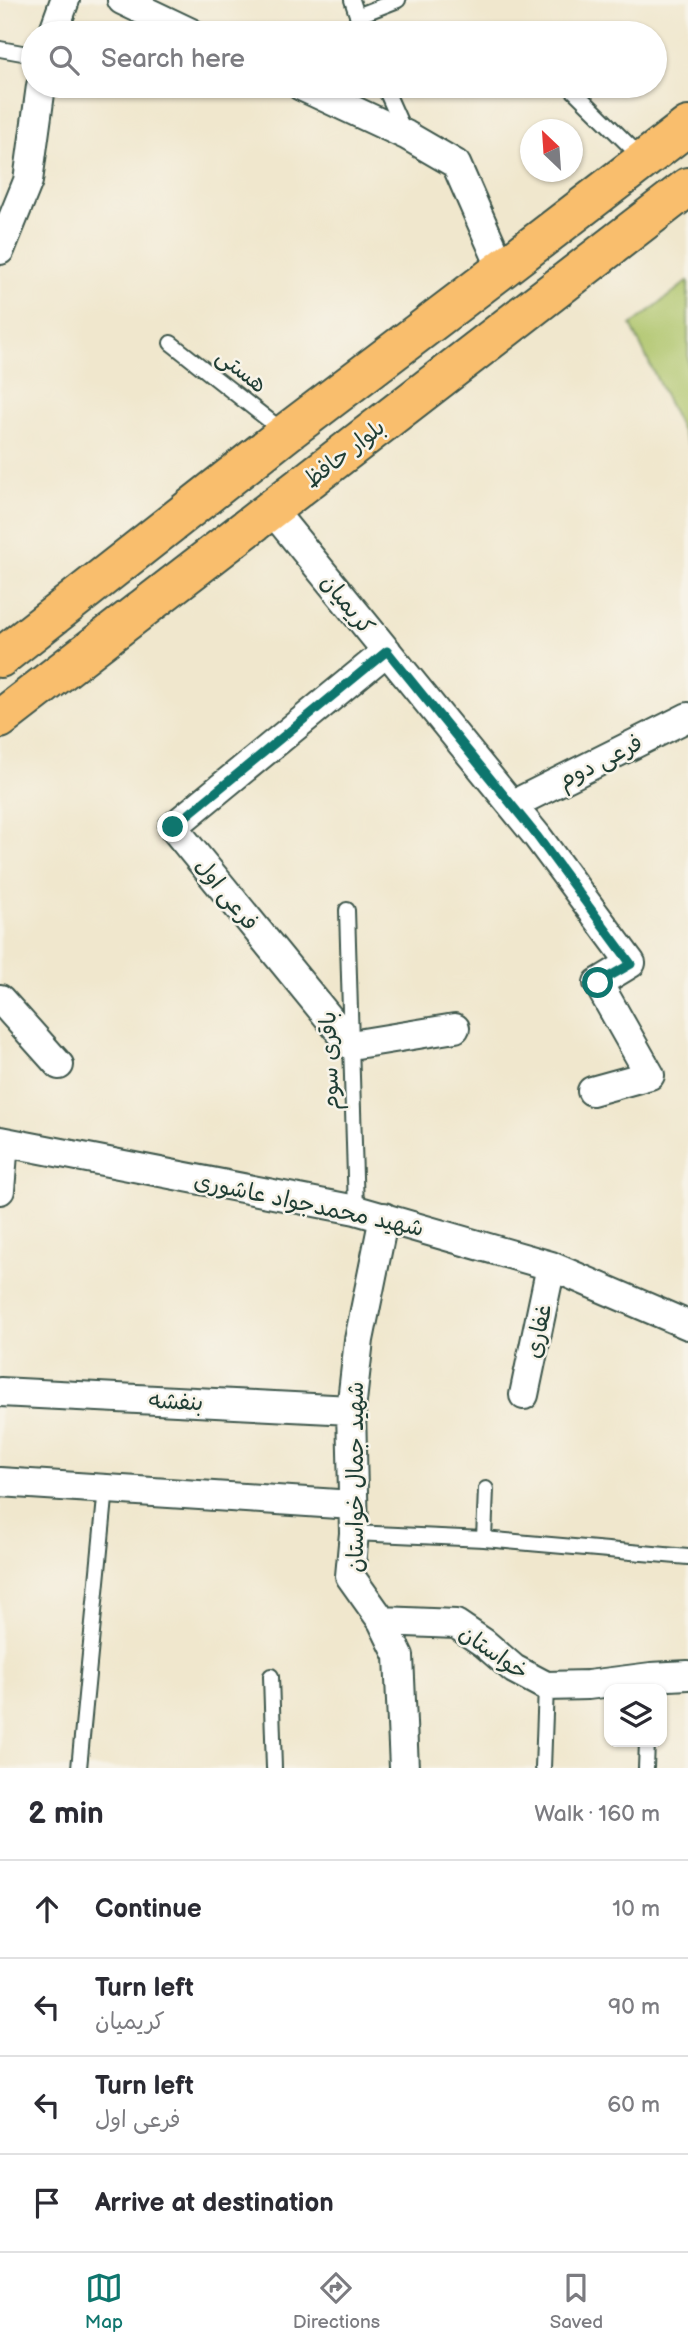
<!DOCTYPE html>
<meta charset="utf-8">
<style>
:root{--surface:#fff;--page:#f2f2f3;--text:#2b2b33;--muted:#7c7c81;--line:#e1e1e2;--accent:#0f766e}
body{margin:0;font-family:"Balsamiq Sans","Playpen Sans Arabic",sans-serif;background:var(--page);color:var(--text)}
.controls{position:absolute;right:21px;bottom:21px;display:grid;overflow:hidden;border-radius:14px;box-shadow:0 2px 5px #0004}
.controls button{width:63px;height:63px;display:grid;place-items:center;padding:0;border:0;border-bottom:2px solid var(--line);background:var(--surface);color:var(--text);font:35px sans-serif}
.compass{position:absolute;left:520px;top:119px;width:63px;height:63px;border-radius:50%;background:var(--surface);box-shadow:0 2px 5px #0004;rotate:335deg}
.stop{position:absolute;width:21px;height:21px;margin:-16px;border:5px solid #0f766e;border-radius:50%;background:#fff}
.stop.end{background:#0f766e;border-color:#fff;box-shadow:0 2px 7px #0008}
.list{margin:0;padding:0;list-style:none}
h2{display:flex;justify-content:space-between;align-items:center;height:91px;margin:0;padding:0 28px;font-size:30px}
h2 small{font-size:23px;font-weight:400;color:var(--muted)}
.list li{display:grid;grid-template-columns:46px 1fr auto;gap:21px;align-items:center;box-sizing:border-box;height:98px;padding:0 28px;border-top:2px solid var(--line)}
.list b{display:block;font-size:26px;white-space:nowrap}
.list p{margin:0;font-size:23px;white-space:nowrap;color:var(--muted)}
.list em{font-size:23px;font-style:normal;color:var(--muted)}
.icon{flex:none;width:38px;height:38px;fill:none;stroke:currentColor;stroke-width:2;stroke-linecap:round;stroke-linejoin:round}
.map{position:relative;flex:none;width:688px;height:1768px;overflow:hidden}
.search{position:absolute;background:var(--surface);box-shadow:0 2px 5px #0004;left:21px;right:21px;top:21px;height:77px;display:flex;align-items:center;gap:18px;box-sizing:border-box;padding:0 24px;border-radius:38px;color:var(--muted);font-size:26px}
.sheet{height:483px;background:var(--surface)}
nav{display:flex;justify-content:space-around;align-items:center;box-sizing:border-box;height:98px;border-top:2px solid var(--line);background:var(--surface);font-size:19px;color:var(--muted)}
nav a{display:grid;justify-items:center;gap:4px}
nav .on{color:var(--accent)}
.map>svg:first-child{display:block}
</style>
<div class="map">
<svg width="688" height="1768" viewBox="0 0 688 1768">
<rect width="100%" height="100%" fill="#f7f3e8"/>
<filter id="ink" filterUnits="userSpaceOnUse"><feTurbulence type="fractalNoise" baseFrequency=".0143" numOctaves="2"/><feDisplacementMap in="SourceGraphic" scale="14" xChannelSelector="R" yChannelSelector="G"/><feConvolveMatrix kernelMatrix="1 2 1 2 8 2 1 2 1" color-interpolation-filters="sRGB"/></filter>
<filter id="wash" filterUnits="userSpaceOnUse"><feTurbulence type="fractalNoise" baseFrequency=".00686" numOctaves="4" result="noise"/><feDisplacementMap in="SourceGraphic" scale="28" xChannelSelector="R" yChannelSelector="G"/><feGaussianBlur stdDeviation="1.57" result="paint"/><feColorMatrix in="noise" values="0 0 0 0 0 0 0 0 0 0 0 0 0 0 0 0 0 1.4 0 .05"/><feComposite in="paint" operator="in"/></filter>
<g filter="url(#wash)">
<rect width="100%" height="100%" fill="#f0e7cd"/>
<path fill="#adc469" stroke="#66804e" stroke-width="2" d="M688 281V444L631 325Z"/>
</g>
<g filter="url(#ink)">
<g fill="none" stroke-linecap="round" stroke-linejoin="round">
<defs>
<path id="lane" d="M352 0 363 33
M357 16 398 0
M0 49 33 55
M384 86 404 131
M569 86 643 159
M171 343 284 432
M347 910 356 1210
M354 1533 484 1539 688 1557
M484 1539 486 1489
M271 1676 274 1768
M79 1768 106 1488
M543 1768 546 1686
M646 1768 647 1742"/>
<path id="street" d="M122 0 191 33
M53 33 65 0
M301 86 406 135 456 164 502 269
M0 250 28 181 41 86
M271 509 537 836 631 963 598 983 650 1075 592 1091
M387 651 173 827 351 1045 455 1028
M512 805 688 717
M0 999 59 1065
M0 1141 356 1210 551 1266 688 1325
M0 1190 4 1142
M384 1217 359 1340 351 1410 354 1533 350 1576 382 1621 399 1656 404 1768
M0 1392 351 1410
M524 1395 551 1266
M0 1482 353 1505
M382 1621 456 1624 484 1643 514 1669 546 1686 588 1685 651 1677 688 1675"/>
<path id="primary" d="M0 658 286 433 502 269 688 126
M0 719 688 187"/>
</defs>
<use href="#lane" stroke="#3e564b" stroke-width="18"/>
<use href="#street" stroke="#3e564b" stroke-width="32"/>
<use href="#primary" stroke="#3e564b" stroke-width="42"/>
<use href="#lane" stroke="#fff" stroke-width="14"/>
<use href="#street" stroke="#fff" stroke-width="28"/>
<use href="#primary" stroke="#f9be6d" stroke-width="38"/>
</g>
</g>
<g fill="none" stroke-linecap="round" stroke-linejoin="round" filter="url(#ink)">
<path stroke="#0f766e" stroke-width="9" d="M173 827 387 651 537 836 631 964 598 983"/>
</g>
<g text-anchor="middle" stroke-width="5" stroke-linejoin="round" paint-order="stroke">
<g font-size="23" fill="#1f3d34" stroke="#f7f3e8">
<text transform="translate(242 370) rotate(38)" y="8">هستی</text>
<text transform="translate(344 453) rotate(-38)" y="8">بلوار حافظ</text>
<text transform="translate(348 604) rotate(51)" y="8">کریمیان</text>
<text transform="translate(600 761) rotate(-27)" y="8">فرعی دوم</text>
<text transform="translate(227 894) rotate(51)" y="8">فرعی اول</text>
<text transform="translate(329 1061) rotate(-92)" y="8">باقری سوم</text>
<text transform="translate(309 1204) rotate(12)" y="8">شهید محمدجواد عاشوری</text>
<text transform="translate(538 1331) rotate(-78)" y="8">غفاری</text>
<text transform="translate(176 1401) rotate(3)" y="8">بنفشه</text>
<text transform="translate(355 1477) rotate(-90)" y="8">شهید جمال خواستان</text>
<text transform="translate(494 1652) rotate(35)" y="8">خواستان</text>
</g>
</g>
</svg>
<div class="controls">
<button><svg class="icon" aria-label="layers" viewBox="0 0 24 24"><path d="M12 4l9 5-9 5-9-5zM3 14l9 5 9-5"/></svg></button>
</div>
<svg class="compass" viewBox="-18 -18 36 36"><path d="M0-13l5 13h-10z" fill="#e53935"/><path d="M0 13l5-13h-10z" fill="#7c7c81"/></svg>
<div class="stop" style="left:598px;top:983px"></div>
<div class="stop end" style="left:173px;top:827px"></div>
<div class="search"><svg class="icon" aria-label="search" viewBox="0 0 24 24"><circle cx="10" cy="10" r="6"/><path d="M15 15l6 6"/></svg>Search here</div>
</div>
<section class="sheet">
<h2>2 min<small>Walk · 160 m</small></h2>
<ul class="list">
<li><svg class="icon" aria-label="ahead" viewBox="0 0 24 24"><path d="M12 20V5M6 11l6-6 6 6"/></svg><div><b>Continue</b></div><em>10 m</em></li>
<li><svg class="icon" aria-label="left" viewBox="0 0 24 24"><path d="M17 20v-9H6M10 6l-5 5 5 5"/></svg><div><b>Turn left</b><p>کریمیان</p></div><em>90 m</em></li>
<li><svg class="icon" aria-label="left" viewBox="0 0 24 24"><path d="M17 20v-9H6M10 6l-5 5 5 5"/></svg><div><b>Turn left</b><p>فرعی اول</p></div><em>60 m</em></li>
<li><svg class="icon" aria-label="arrive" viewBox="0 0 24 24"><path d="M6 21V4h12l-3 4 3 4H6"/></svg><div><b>Arrive at destination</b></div></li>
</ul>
</section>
<nav>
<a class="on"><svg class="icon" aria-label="map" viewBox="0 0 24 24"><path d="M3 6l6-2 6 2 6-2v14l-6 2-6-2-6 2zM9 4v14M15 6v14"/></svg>Map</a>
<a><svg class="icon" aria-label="directions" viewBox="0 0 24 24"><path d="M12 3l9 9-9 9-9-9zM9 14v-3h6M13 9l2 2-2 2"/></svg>Directions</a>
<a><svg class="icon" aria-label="saved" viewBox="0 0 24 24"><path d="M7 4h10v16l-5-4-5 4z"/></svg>Saved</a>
</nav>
